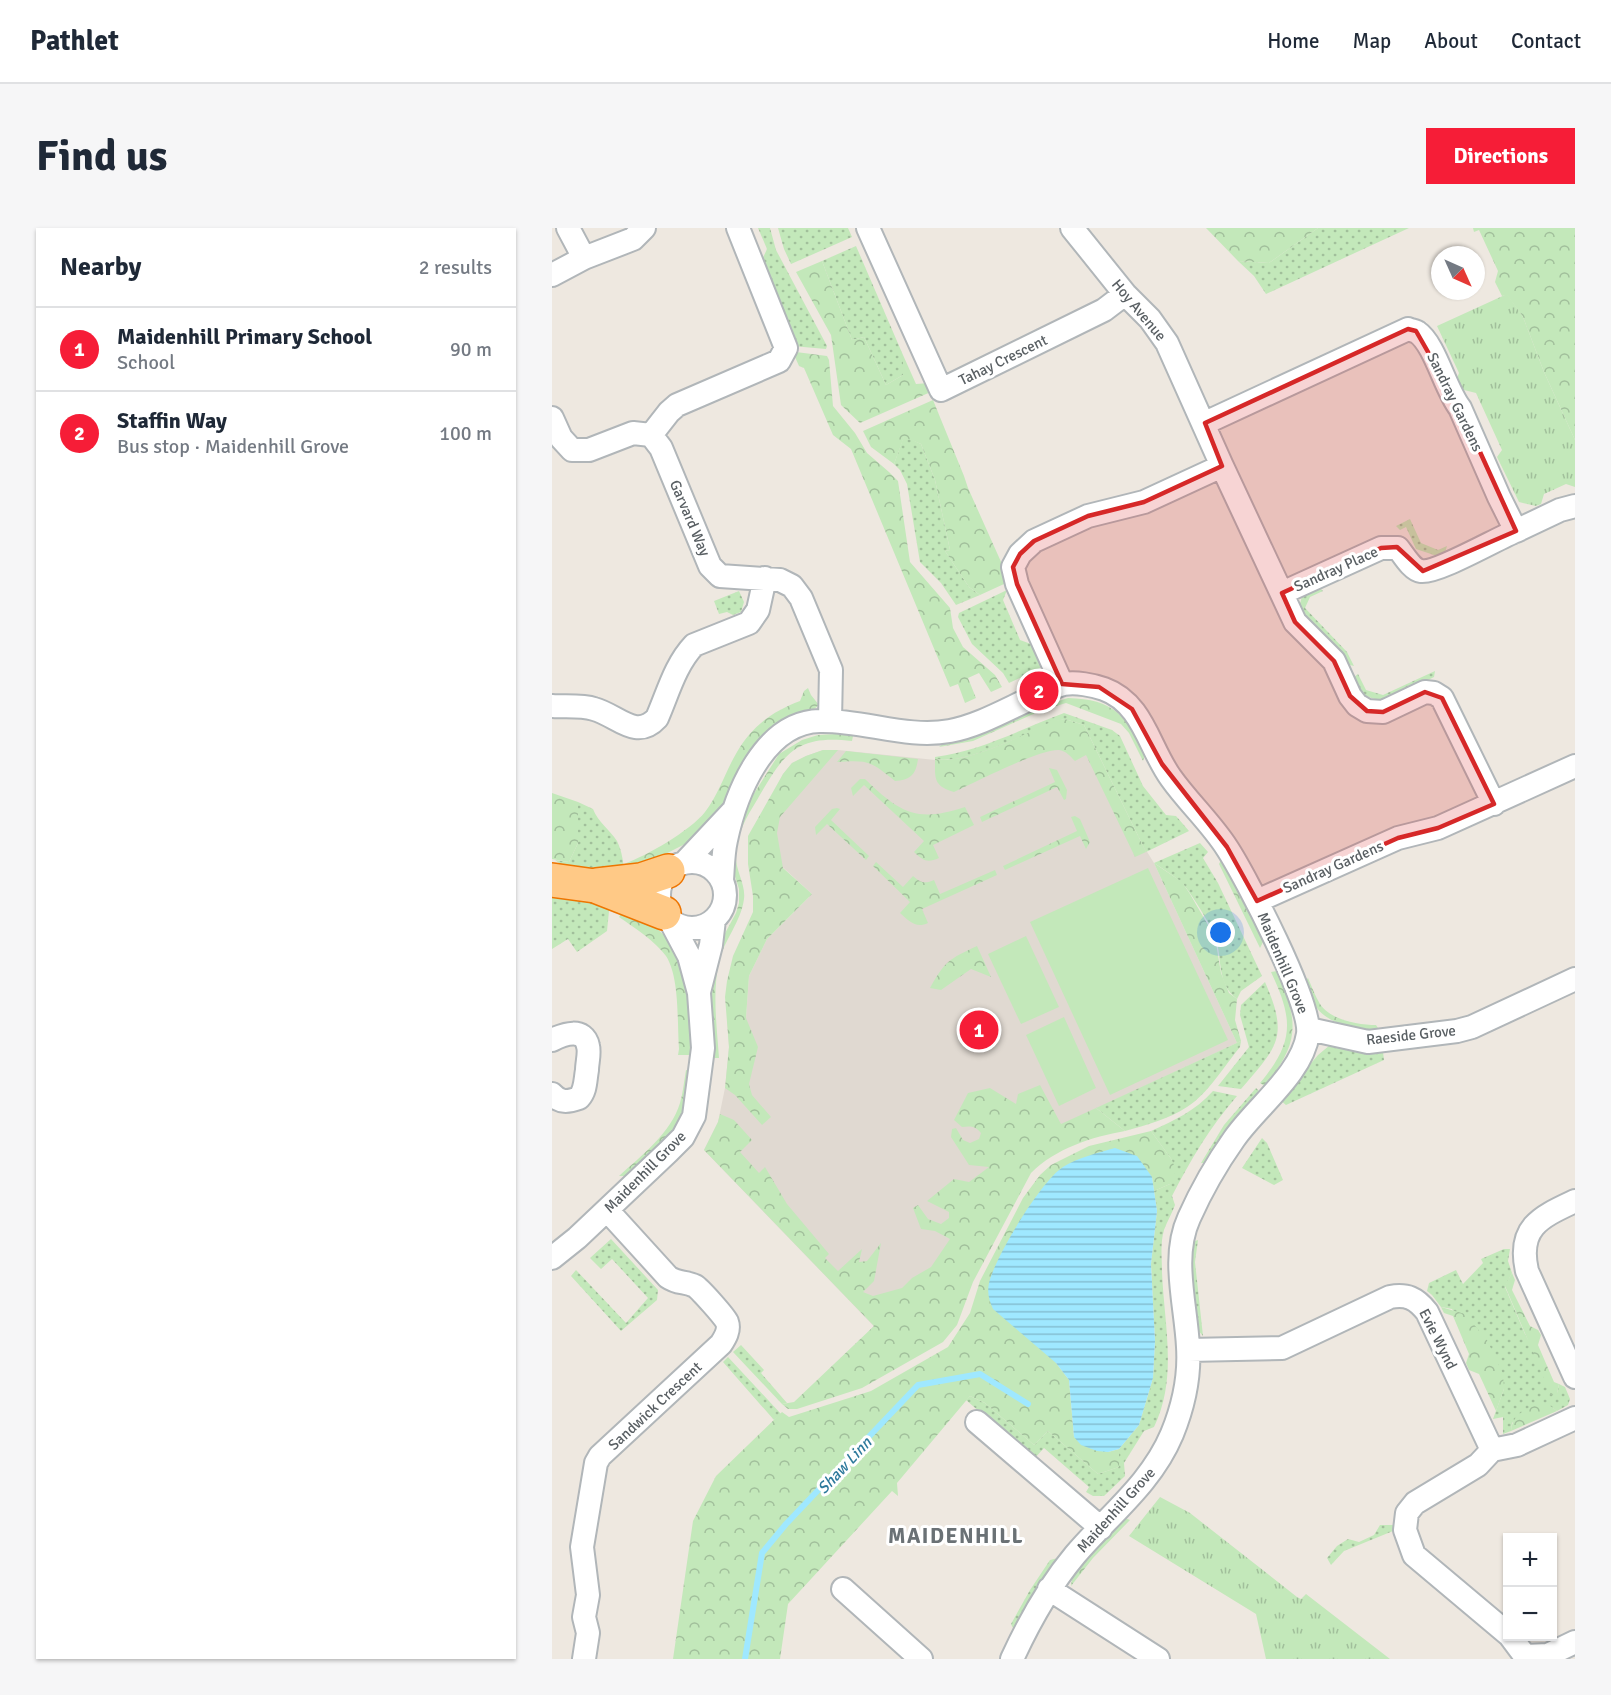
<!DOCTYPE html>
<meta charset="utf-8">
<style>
:root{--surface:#fff;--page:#f6f6f7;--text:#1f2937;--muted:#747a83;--line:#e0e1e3;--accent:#f61d37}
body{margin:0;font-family:Signika,sans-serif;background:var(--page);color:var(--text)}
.controls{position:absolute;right:18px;bottom:18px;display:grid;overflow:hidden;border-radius:0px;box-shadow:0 2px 4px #0004}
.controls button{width:54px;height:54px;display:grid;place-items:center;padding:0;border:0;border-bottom:2px solid var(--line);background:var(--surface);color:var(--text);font:30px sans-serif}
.compass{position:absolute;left:879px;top:18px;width:54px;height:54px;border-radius:50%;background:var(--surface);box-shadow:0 2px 4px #0004;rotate:135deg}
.you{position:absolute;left:669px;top:705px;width:21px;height:21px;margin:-15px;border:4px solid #fff;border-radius:50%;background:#1a73e8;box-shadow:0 0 0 9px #1a73e833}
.badge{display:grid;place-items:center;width:39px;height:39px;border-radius:50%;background:var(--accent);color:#fff;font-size:20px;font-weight:700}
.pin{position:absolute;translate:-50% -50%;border:3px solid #fff;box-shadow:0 2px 6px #0006}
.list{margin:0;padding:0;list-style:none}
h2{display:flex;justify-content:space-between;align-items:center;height:78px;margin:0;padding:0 24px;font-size:26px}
h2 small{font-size:20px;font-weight:400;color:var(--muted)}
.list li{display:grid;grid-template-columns:39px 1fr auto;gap:18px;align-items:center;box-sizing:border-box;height:84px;padding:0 24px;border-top:2px solid var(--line)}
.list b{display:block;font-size:22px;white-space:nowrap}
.list p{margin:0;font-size:20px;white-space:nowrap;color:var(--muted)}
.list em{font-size:20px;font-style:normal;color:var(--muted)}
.map{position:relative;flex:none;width:1023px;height:1431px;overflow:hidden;border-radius:0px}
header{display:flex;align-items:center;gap:36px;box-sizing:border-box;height:84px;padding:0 30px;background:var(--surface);border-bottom:2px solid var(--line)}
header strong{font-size:28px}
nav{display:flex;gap:33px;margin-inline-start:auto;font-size:21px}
.intro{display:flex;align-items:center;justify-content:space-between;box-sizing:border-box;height:144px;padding:0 36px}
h1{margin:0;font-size:42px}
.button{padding:15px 27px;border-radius:0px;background:var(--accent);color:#fff;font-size:21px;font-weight:700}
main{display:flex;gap:36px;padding:0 36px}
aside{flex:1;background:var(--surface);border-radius:0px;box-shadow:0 2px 4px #0004}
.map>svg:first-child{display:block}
</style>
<header>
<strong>Pathlet</strong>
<nav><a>Home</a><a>Map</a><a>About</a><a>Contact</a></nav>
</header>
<div class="intro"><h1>Find us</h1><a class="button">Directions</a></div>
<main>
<aside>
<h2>Nearby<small>2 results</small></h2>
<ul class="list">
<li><span class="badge">1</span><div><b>Maidenhill Primary School</b><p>School</p></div><em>90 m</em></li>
<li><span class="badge">2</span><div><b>Staffin Way</b><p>Bus stop · Maidenhill Grove</p></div><em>100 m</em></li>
</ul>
</aside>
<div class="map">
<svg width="1023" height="1431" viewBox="0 0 1023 1431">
<defs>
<pattern id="grass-dots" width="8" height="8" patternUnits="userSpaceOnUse" patternTransform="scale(1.5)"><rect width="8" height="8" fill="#c3e8ba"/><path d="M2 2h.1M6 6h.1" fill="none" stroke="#a1bf9b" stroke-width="1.8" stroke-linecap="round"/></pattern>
<pattern id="forest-crowns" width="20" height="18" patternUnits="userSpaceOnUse" patternTransform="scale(1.5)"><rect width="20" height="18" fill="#c3e8ba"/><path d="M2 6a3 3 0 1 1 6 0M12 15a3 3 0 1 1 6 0" fill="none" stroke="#a1bf9b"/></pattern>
<pattern id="park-tufts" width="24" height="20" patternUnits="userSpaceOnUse" patternTransform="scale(1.5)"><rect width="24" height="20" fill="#c3e8ba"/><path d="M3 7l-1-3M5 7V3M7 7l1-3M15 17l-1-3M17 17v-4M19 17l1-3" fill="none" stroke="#a1bf9b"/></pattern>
<pattern id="water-rules" width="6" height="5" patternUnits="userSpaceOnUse" patternTransform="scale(1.5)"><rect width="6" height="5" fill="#9fe8ff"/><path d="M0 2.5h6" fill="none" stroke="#85bfd2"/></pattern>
</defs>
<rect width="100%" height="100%" fill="#eee8e0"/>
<path fill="#e0d9d1" d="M513 491 602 635 685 815 466 917 340 1117 152 922 166 894 173 860 177 819 175 789 194 790 197 748 215 711 260 666 200 611 231 546 240 535 254 528 271 522H286L393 533Z"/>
<path fill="url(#grass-dots)" d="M206 0H218L224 22 275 118 274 121 240 118 209 34 215 21Z
M226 0H296L300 9 239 36 232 21Z
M766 0H857L714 66 702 48 686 33 717 35Z
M304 18 351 127V147L334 157 312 109 300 112 270 33Z
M352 208 369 216 383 252 398 322 393 323 417 359 428 367 404 377 389 355 368 334 355 256 348 242 342 236Z
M858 291 869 315 886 322 895 318 892 328 888 329 864 321 854 299 848 302 844 298Z
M766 358 771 363 758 369 753 380 795 424 802 438 794 436 750 389 747 380 751 364Z
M455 362 451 372 468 412 479 416 489 438 487 441 457 455 451 445 420 416 406 389 407 385Z
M187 363 192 374 189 384 181 387 175 384 167 386 162 373Z
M883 443 882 449 832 474 808 466 801 450 806 446 814 462 831 467Z
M512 485 560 502 568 508 591 558 614 587 624 588 637 603 594 624 532 497 513 491 501 494C471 507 414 537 383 531V529C429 523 469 501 512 485Z
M26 574 41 581C46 594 58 602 65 613 70 623 72 636 72 647L10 637 3 632 17 634 26 615Z
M648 615 656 624 651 630 666 655 710 748 689 763 685 771C665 756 670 732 664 710 661 701 637 661 629 654 621 647 611 641 602 635Z
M0 669 58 673 55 703 25 724 16 711 0 721Z
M713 754C737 809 726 818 689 861L666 858 697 819 688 787 689 777Z
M689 813 688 819C673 837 655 867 635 879 617 891 594 897 573 903L544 880Z
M778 817 811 823 831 824 832 832 734 877 728 872 766 827Z
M704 860 708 864 677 898 655 935H649L672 897Z
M661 863 685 868C658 899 639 931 620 968L623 977C620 985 615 994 612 1002 608 1015 610 1031 610 1044 612 1096 626 1150 602 1199L592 1203 572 1235 573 1248 552 1268H541L534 1264 537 1259 492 1220 482 1231 414 1172 418 1168 433 1175 482 1217 496 1203 546 1246 567 1239V1221L587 1197 601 1150 603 1113 599 1036 605 983 602 963 618 956 620 932 599 903C623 892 643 883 661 863Z
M710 910 715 915 731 952 722 957 690 940Z
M59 1011 106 1062 105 1072 69 1103 19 1048 24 1042 74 1095 96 1070 60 1031 49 1041 38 1030Z
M646 1012 643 1034 651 1108 645 1101 638 1034 640 1014Z
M952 1021H958L956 1033 960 1045 953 1059 973 1106 1005 1165 1007 1156 1013 1159 1018 1171 1016 1177 1005 1183C986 1169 976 1184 960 1195L959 1203 951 1206V1189L941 1191 952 1161 900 1081 889 1079 880 1067 875 1063 877 1055 904 1042 911 1056 931 1035 929 1031Z
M189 1117 212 1142 209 1145 235 1175 230 1176 181 1124Z
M176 1129 229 1186 222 1192 171 1134Z
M828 1297H841V1303L792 1323 779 1337 775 1330 785 1318 796 1311 807 1314 822 1307Z
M506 1330 462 1402 459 1396 478 1362 498 1332Z"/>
<path fill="url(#forest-crowns)" d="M654 0H766L717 35 686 33Z
M921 0H1023V212L992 144 971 89 955 67 950 68 943 54 946 43 927 2 922 4Z
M270 33 300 112 312 109 334 157 351 147V127L364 156 377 155 381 163 308 195 289 177 279 107 244 44Z
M244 124 275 128 277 132 281 178 303 205 315 225 337 244 346 253 358 334 398 380 401 400 411 419 443 447 450 459 439 464 427 445 416 450 424 470 413 475 406 456 398 459 299 221 281 207 252 140 247 138 243 129Z
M381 172 412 248 416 260 450 336 452 356 428 367 417 359 393 323 398 322 383 252 369 216 352 209 342 236 319 219 311 203Z
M256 460 259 467 267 477 262 481 237 490 215 504 204 517 172 577 137 614 72 647V636C94 628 138 603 153 584 167 566 173 544 185 524 200 498 221 483 248 473L252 463Z
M516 470C561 471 576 488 593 527L591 533 577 505 569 496 514 475 488 483 421 513 387 519C398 509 413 510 427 505 456 493 485 479 516 470Z
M513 491 532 497 594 624 583 629 534 527 523 533C518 528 514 523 507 522 487 521 424 554 402 564 381 558 383 550 383 531 414 537 471 507 501 493Z
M284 506 301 508 300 513C243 506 231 527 205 572 194 590 185 605 184 627 183 642 194 656 192 671 189 694 172 712 167 734 160 765 165 799 167 830H161L157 763 171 709 184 685 187 675V661L180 639 178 624 194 578 227 526 250 512 266 507Z
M271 522H286L228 589 225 605 231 640 260 666 215 711 197 748 194 790 206 819 197 856 200 867 219 889 210 897 183 867 173 860 177 819 173 769 175 753 181 728 201 684V668L196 636V608L231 546 240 535 254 528Z
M294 523 366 531C364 546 359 552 343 553 318 533 317 532 285 534Z
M497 540 505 542 515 562 514 571 512 572 505 559 430 594 428 589 503 554Z
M308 551H313C348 585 365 595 413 579L422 597 381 617 387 630C376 635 371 633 362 624L372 613 312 557 301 568 299 560Z
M0 565 26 574V615L17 634 0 631Z
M285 580 288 581 279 592 317 628 314 632 275 596 264 607 263 599 280 581Z
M523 588 528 591 538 614 534 621 528 608 453 642 451 638 525 603 519 589Z
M670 630 711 714 708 720 667 636Z
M324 634 351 659 361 648C369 655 373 656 382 652L388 666 443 642 445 647 370 681 376 695C364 701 357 693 348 685L358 674 321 638Z
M602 635 630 654 638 666 663 709 669 745 677 765 685 771 683 792 689 813 685 815Z
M73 679C91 690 112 703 124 721 141 746 139 797 141 827H126L127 821C125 795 128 750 114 728 103 713 83 700 67 689Z
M425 718 439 749 419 741 389 762 378 760C393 733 397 731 425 718Z
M725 743C747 794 748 814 713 858L708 855C743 813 741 791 719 744Z
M756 750C760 759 763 768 768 776 778 792 807 797 824 797L828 803C808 801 778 798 765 780 760 773 756 763 752 754Z
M134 842 140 843C137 859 135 874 128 889 118 913 94 931 75 948H67C89 928 119 905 128 875 131 865 132 853 134 842Z
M488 857 509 896 544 880 573 903C540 909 504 920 479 945L421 1054 405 1097 391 1114 310 1160 245 1181H236L230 1176 242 1174 322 1098 152 922 166 894 168 886 182 892 200 912 188 924 207 945 213 939 235 976 277 1026 273 1030 286 1043 310 1021 307 1034 315 1033 329 1015 322 1053 311 1064 321 1068 350 1060 360 1050 379 1039 398 1011 383 1003 369 1001 361 980 366 977 376 991 389 996 397 990V984L375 973 402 951 417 954 437 939 417 937 399 909 400 901 404 900 411 912 418 915 427 911 429 905C423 898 419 898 410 899L402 892 416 865 438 860 464 876 466 866Z
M599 903 620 932 624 943 618 956 602 963 600 949 504 1135 517 1152 522 1209 556 1224 567 1221V1239L546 1246 496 1203 482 1217 433 1175 418 1168 345 1255 346 1268 340 1263 236 1376 228 1431H121L141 1293 164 1248 230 1184 237 1189 319 1163 396 1119 418 1085 428 1053 471 970 488 947 499 937 537 918Z
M960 1045 963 1052 960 1062 978 1098 986 1102 989 1107 986 1117 1002 1154 1007 1156 1005 1165 999 1167 953 1058Z
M889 1079 913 1086 935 1112 951 1146 952 1161 944 1183 927 1146 917 1142 914 1135 917 1126 901 1088 892 1085Z
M987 1176 997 1177 1005 1183 959 1203C960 1187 973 1181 987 1176Z
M573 1290 578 1292 541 1330 519 1358C520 1335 557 1306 573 1290Z"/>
<path fill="url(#park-tufts)" d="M955 66 971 89 992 144 1023 212V259L1014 256 992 266 989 276 984 278 967 274 945 229 950 222 924 165 908 161 904 153 907 145 885 98Z
M608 1269 638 1285 745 1369 749 1371 754 1366 838 1431H714L704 1386 577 1308Z"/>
<path fill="#c3e8ba" d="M596 640 676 812 558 867 478 694Z
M474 708 507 779 469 796 436 726Z
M512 789 544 860 507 878 474 807Z"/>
<path fill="url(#water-rules)" d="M563 920 585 928 600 949 605 983 599 1036 603 1113 601 1150 587 1197 567 1221 556 1224 545 1223 529 1217 522 1209 517 1152 504 1135 441 1081C437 1072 435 1065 437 1055 443 1029 489 953 511 939 527 929 546 925 563 920Z"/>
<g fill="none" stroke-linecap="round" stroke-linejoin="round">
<path stroke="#9fe8ff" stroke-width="6" d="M193 1431 210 1325 234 1296 366 1157 428 1146 476 1176"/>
<defs>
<path id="minor" d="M316 0 389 162 552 82 573 66
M520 0 573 66 598 91 615 115 670 238
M32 30 81 11 92 0
M0 47 32 30 16 0
M0 190 9 210 20 222H37L81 205 99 207 109 220 158 338 168 348 228 352 240 358 249 370 279 442 278 493
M653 195 856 101C858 102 864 103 865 104 883 116 893 161 908 180L947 269 964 303 1008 282 1023 278
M99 207 117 184 125 177 227 133 234 120 186 0
M730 365 829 320H846C851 326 860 342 869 343 884 346 946 310 964 303
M510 456 465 356 461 339 468 326 482 313 536 288 592 274 670 238 743 394 782 433 798 468 805 477 815 483 831 484 873 464 882 465 890 470 942 576
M0 478C13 479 30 477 42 481 65 487 84 513 105 490 116 465 123 437 142 417L197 395 206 382 213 350
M134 633 180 584
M107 667a33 33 0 1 1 66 0a33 33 0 1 1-66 0Z
M170 652C171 639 171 625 174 612 184 565 212 494 268 493 312 492 355 511 398 503 430 497 460 478 489 466 496 463 504 457 512 456 524 454 541 457 552 461 591 475 597 520 619 550 636 574 659 595 675 620 694 649 760 776 756 806 750 846 704 879 682 911 665 935 649 963 637 990 619 1029 634 1077 636 1119 638 1149 631 1179 620 1206 599 1256 557 1287 523 1327 497 1358 477 1394 460 1431
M705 673 846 610 886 600 1023 538
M147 764 159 717 162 692
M757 801 816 814 905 803 920 799 1023 751
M0 812C12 806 32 799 36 818 38 825 35 835 35 842 33 853 34 862 27 870 16 874 8 875 0 866
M1023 973C989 989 965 999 975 1043L1023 1149
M0 1030 25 1010 116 924 131 909 142 888 151 820 147 765 137 728 119 694
M637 1122 730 1120 838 1069C855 1066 864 1070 875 1084L940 1222
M425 1194 549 1300
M940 1222 926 1237 863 1275 855 1285 853 1302 862 1327 956 1406
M940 1222 965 1217 1023 1190
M291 1361 369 1431
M497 1361 606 1431
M958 1408 973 1428 996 1427 1023 1414
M32 1431 36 1405 32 1389 36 1367 30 1319 44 1235 48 1228 169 1116C173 1110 178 1102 175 1094 172 1088 148 1061 143 1058 133 1053 126 1056 116 1049L55 982"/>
<path id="highway" d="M0 652 43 658 112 685
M45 657 89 652 116 643"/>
</defs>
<use href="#minor" stroke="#b1b6b9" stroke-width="26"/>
<use href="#highway" stroke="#ee7500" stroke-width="36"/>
<use href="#minor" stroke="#fff" stroke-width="22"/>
<use href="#highway" stroke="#ffc986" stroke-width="33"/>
</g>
<path fill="#d62828" fill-opacity="0.2" stroke="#d62828" stroke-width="4.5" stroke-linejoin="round" d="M856 101 864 103 908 180 964 303 871 343 845 319 829 320 730 365 743 394 782 433 798 468 815 483 831 484 873 464 890 470 942 576 886 600 846 610 705 673 675 619 610 536 580 481 547 459 510 456 465 356 461 339 468 326 482 313 536 288 592 274 670 238 653 195Z"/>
<g text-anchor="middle" stroke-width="6" stroke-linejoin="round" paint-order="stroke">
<g font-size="15" fill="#595f63" stroke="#fff">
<text transform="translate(587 82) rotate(50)" y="5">Hoy Avenue</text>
<text transform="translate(451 132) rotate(-26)" y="5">Tahay Crescent</text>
<text transform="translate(903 174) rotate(64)" y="5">Sandray Gardens</text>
<text transform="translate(138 290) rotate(67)" y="5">Garvard Way</text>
<text transform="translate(784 341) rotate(-24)" y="5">Sandray Place</text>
<text transform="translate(781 639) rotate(-24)" y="5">Sandray Gardens</text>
<text transform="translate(731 735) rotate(67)" y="5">Maidenhill Grove</text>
<text transform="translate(859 807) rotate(-6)" y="5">Raeside Grove</text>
<text transform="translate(93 944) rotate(-45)" y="5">Maidenhill Grove</text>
<text transform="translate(886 1111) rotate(63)" y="5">Evie Wynd</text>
<text transform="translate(103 1178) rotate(-43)" y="5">Sandwick Crescent</text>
<text transform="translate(564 1282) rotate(-48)" y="5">Maidenhill Grove</text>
</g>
<g font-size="16" font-style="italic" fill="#2e7a9c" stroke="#fff">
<text transform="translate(292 1237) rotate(-47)" y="6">Shaw Linn</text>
</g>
<g font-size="21" font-weight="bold" letter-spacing="1.5" fill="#6a7175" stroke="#fff">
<text x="404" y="1315">MAIDENHILL</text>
</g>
</g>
</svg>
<div class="controls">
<button>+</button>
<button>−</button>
</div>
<svg class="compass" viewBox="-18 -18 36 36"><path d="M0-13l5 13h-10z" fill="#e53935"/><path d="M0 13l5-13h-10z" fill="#747a83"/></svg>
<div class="you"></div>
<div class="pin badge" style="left:427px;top:802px">1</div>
<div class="pin badge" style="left:487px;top:463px">2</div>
</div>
</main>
